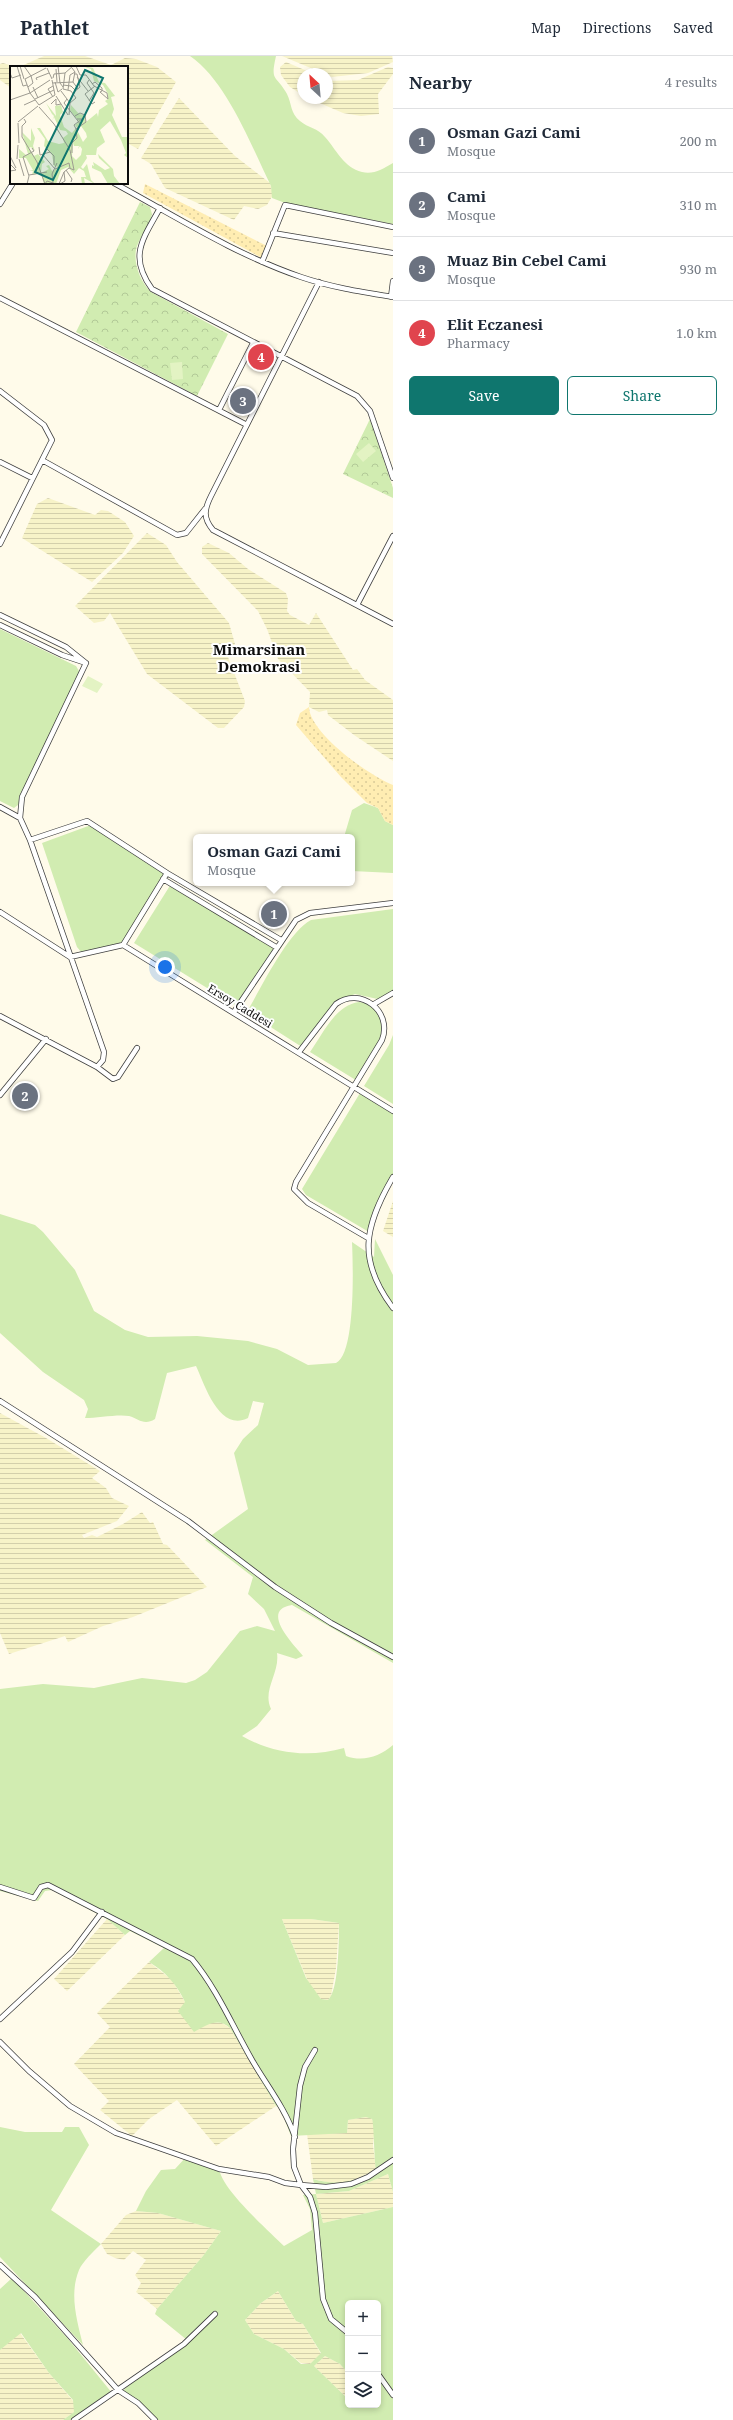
<!DOCTYPE html>
<meta charset="utf-8">
<style>
:root{--surface:#fff;--page:#f6f6f7;--text:#1f2937;--muted:#747a83;--line:#e0e1e3;--accent:#0f766e}
body{margin:0;font-family:"Noto Serif",serif;background:var(--page);color:var(--text)}
.controls{position:absolute;right:12px;bottom:12px;display:grid;overflow:hidden;border-radius:6px;box-shadow:0 2px 6px #0003}
.controls button{width:36px;height:36px;display:grid;place-items:center;padding:0;border:0;border-bottom:1px solid var(--line);background:var(--surface);color:var(--text);font:20px sans-serif}
.compass{position:absolute;left:297px;top:12px;width:36px;height:36px;border-radius:50%;background:var(--surface);box-shadow:0 2px 6px #0003;rotate:334deg}
.you{position:absolute;left:165px;top:911px;width:14px;height:14px;margin:-10px;border:3px solid #fff;border-radius:50%;background:#1a73e8;box-shadow:0 0 0 6px #1a73e833}
.badge{display:grid;place-items:center;width:26px;height:26px;border-radius:50%;background:var(--accent);color:#fff;font-size:13px;font-weight:700}
.pin{position:absolute;translate:-50% -50%;border:2px solid #fff;box-shadow:0 1px 4px #0006}
.popup{position:absolute;left:193px;top:778px;width:162px;height:52px;box-sizing:border-box;display:grid;place-content:center;border-radius:6px;background:var(--surface);filter:drop-shadow(0 1px 3px #0005);font-size:13px;white-space:nowrap;color:var(--muted)}
.popup b{font-size:15px;color:var(--text)}
.popup::after{content:'';position:absolute;left:50%;top:100%;margin-left:-8px;border:8px solid transparent;border-top-color:var(--surface)}
.list{margin:0;padding:0;list-style:none}
h2{display:flex;justify-content:space-between;align-items:center;height:52px;margin:0;padding:0 16px;font-size:17px}
h2 small{font-size:13px;font-weight:400;color:var(--muted)}
.list li{display:grid;grid-template-columns:26px 1fr auto;gap:12px;align-items:center;box-sizing:border-box;height:64px;padding:0 16px;border-top:1px solid var(--line)}
.list b{display:block;font-size:15px;white-space:nowrap}
.list p{margin:0;font-size:13px;white-space:nowrap;color:var(--muted)}
.list em{font-size:13px;font-style:normal;color:var(--muted)}
.actions{display:flex;gap:8px;padding:12px 16px}
.actions a{flex:1;padding:9px 0;border:1px solid var(--accent);border-radius:6px;text-align:center;font-size:14px;color:var(--accent)}
.actions .main{background:var(--accent);color:#fff}
.icon{flex:none;width:22px;height:22px;fill:none;stroke:currentColor;stroke-width:2;stroke-linecap:round;stroke-linejoin:round}
.map{position:relative;flex:none;width:393px;height:2364px;overflow:hidden}
header{display:flex;align-items:center;gap:24px;box-sizing:border-box;height:56px;padding:0 20px;background:var(--surface);border-bottom:1px solid var(--line)}
header strong{font-size:19px}
nav{display:flex;gap:22px;margin-inline-start:auto;font-size:14px}
main{display:flex}
aside{flex:1;background:var(--surface)}
.map>svg:first-child{display:block}
</style>
<header>
<strong>Pathlet</strong>
<nav><a>Map</a><a>Directions</a><a>Saved</a></nav>
</header>
<main>
<div class="map">
<svg width="393" height="2364" viewBox="0 0 393 2364">
<defs>
<pattern id="farmland-rules" width="6" height="5" patternUnits="userSpaceOnUse"><rect width="6" height="5" fill="#f7f3c8"/><path d="M0 2.5h6" fill="none" stroke="#d3cfab"/></pattern>
<pattern id="sand-dots" width="8" height="8" patternUnits="userSpaceOnUse"><rect width="8" height="8" fill="#ffedb2"/><path d="M2 2h.1M6 6h.1" fill="none" stroke="#d9ca98" stroke-width="1.8" stroke-linecap="round"/></pattern>
<pattern id="park-crowns" width="20" height="18" patternUnits="userSpaceOnUse"><rect width="20" height="18" fill="#d1ecb1"/><path d="M2 6a3 3 0 1 1 6 0M12 15a3 3 0 1 1 6 0" fill="none" stroke="#b2c997"/></pattern>
</defs>
<rect width="100%" height="100%" fill="#fffbea"/>
<path fill="url(#farmland-rules)" d="M44 0H85L111 9 125 2 136 3 157 11 176 26 138 93 127 87V11H19Z
M282 0H392L393 6 368 17 332 21Z
M286 6 314 18H303V39L290 31 281 19 280 11Z
M3 7 16 11H11V32L0 24V8Z
M388 11 393 12V18L378 38 379 58 361 60 343 57 308 42H327V25L358 24Z
M179 42 235 100 270 127 273 139 267 149 258 153 244 150 234 164 165 132 151 108 141 102Z
M48 442 95 459 101 454 108 455 125 466 134 480 123 497 92 526 22 482 37 448Z
M147 477 166 489 177 506 229 567 235 588 226 596 245 645 244 651 224 672H218L147 618 110 557 104 565 94 567 75 550Z
M208 487 229 497 248 513 286 537 288 543 287 555 290 559 309 569 316 557 353 614 357 613 365 624 393 644V705L354 679 328 659 327 654 319 656 309 651 310 636 278 603 267 573 258 555 202 498V491Z
M393 1145V1181L383 1175Z
M0 1357 46 1382 100 1415 92 1422 106 1432 112 1442 129 1450 117 1465 82 1479 84 1482 92 1479 97 1481 123 1468 142 1456 150 1467 153 1466 163 1488 167 1489 207 1531 133 1561 103 1570 68 1586 65 1580 9 1598 0 1577Z
M107 1863 125 1879 67 1935 54 1923Z
M282 1863H311L339 1867 336 1912 331 1940 328 1944 321 1943 309 1928Z
M149 1906 172 1924 185 1946 212 1966 222 1967 230 1972 276 2050 216 2090 177 2044 149 2063 132 2080 100 2054 109 2045 74 2008 110 1971 97 1957Z
M366 2061 371 2062 375 2068 373 2089 376 2114 349 2126 331 2127 313 2123 307 2078 347 2077 348 2064Z
M388 2118 393 2136V2151L323 2167 316 2138 349 2135Z
M136 2155 158 2157 221 2175 203 2200 157 2253 136 2236 141 2227 135 2219 146 2204 133 2195 124 2204 115 2202 107 2198 101 2188 126 2159Z
M278 2235 296 2265 303 2268 321 2298 310 2308 301 2307 284 2293 254 2278 245 2264 261 2247Z
M20 2277 49 2317 74 2346V2356L63 2364H0V2294Z
M325 2300 340 2308 348 2317V2343L314 2310Z"/>
<path fill="#d1ecb1" fill-rule="evenodd" d="M190 0H276C270 27 276 18 287 38 292 48 290 57 300 65 308 72 318 72 325 81 336 93 344 112 362 116 373 119 383 113 393 107V168L285 147 272 142 271 130C252 91 226 24 190 0Z
M0 573 76 610 82 620 18 749 14 752 0 745Z
M364 747 378 752 385 765 393 769V817L352 815V781H344L352 754Z
M91 769 167 816 127 885 82 897 77 891 42 787Z
M171 828 275 892 241 950 238 951 134 887Z
M393 853V937L382 944 355 938 339 945 302 991 247 956C261 932 288 876 311 864Z
M359 946C379 948 389 963 385 982L359 1026 310 996C323 978 335 949 359 946Z
M393 979V1048L364 1030 389 989Z
M360 1037 393 1058V1122L369 1176 306 1139 302 1133Z
M0 1158 35 1169 43 1176 75 1214 94 1255 125 1274 148 1281 197 1280 248 1285 277 1293 308 1309 336 1307C356 1298 353 1207 352 1186L374 1201 375 1183 393 1219V1607L292 1549C259 1554 294 1589 303 1600L296 1603 277 1597C280 1617 262 1634 271 1653L257 1670 242 1680C274 1698 309 1702 344 1692L346 1700C363 1706 379 1701 393 1689V2136L388 2118 349 2135 316 2138 323 2167 393 2151V2364H155L123 2335 138 2318 187 2284 155 2258 157 2253 203 2200 221 2175 158 2157 136 2155 146 2135 161 2114 175 2113 187 2100 219 2112C221 2133 268 2174 284 2190L312 2174 310 2153 303 2139 316 2138 313 2123C336 2130 356 2126 376 2114 374 2104 374 2066 372 2063L366 2061 348 2064 347 2077 291 2080 280 2052 276 2050 230 1972C218 1961 207 1969 194 1976L178 1955 185 1946C177 1929 166 1916 149 1906L164 1892 130 1875 125 1879 107 1863 52 1834 45 1835 38 1845 0 1835V1633L43 1628 94 1632 142 1622 186 1627 195 1624 207 1616 240 1575 257 1570 275 1575 264 1553 248 1538 253 1521 205 1484 248 1453 234 1397 243 1383 258 1369 264 1347 253 1345 248 1362C219 1377 204 1327 196 1310L167 1317 155 1363C144 1370 139 1363 129 1360 118 1358 97 1362 85 1362L88 1353 84 1344 43 1316 0 1277ZM282 1863H311L339 1867C339 1882 339 1935 328 1944L321 1943 306 1922ZM278 2235 296 2265 303 2268 321 2297 310 2308H301L284 2293 254 2278 245 2264 261 2247ZM348 2247H378V2349H366L362 2352 348 2349V2343L314 2310 325 2300 340 2308 348 2317Z
M0 2071 25 2076H62L65 2071H79L89 2089 51 2154 101 2188C94 2195 83 2205 79 2214 69 2238 77 2265 83 2289L0 2201Z
M12 2222 69 2284 112 2337 73 2364H63L74 2356 73 2344 49 2317 21 2277 0 2294V2233Z"/>
<path fill="url(#sand-dots)" d="M145 128 267 190 262 202 143 137Z
M309 651C310 678 370 720 393 729V769L385 765 378 752 367 747 341 721 296 669 300 657Z"/>
<path fill="url(#park-crowns)" d="M140 146 150 151 152 158C150 170 141 179 137 190 132 205 140 226 151 236L228 278 197 340 76 276Z
M370 363 393 432V442L343 418Z"/>
<path fill="#e3f3c3" d="M182 306 183 323 172 324 170 307Z
M369 387 376 395 363 406 356 398Z
M88 620 103 628 97 637 82 630Z"/>
<g fill="none" stroke-linecap="round" stroke-linejoin="round">
<defs>
<path id="minor" d="M114 127C175 160 236 199 301 221 330 231 362 236 393 241
M0 148 13 127
M160 152C143 183 128 200 152 233L357 340 370 355 393 422
M273 177 393 197
M262 206 285 149 393 171
M319 226 211 440C204 454 203 462 213 474L393 568
M391 241 393 225
M0 242 247 369
M0 335 44 369 52 384 0 488
M219 354 253 287
M42 404 177 479 186 477 205 453
M0 406 32 422
M357 549 393 480
M0 559 66 591 86 607
M0 569 62 599 83 606
M86 607 22 741 20 762 30 784 104 996 103 1004 97 1011
M0 751 20 762
M30 784 87 765 167 817 123 889
M167 817 281 884
M163 823 276 891
M0 856 70 901 123 889 393 1055
M374 948 393 937
M234 956 296 864 310 857 393 847
M0 960 97 1011 113 1023 118 1021 137 992
M299 996 336 948C360 930 393 955 382 984L296 1126 294 1133 308 1147 368 1182
M0 1039 46 983
M393 1121C364 1171 357 1204 393 1252
M0 1345 188 1465 275 1531 331 1567 393 1601
M0 1831 34 1842 41 1831 48 1829 192 1903C217 1933 232 1969 252 2004 267 2030 285 2052 295 2081
M0 1963 72 1896 102 1856
M0 1986 29 2015 70 2050 116 2077 219 2113 269 2121 285 2127 301 2129 326 2131 351 2128 368 2121 393 2104
M315 1994 305 2011 300 2030 293 2093 294 2111 301 2129 310 2141 315 2157 323 2243 331 2263 348 2277
M0 2209 35 2241 118 2334 138 2347 155 2364
M378 2318 393 2339
M74 2364 184 2288 215 2258"/>
</defs>
<use href="#minor" stroke="#3f3f3f" stroke-width="6"/>
<use href="#minor" stroke="#fff" stroke-width="4.5"/>
</g>
<g text-anchor="middle" stroke-width="4" stroke-linejoin="round" paint-order="stroke">
<g font-size="11" fill="#0c0c0c" stroke="#fff">
<text transform="translate(240 950) rotate(31)" y="4">Ersoy Caddesi</text>
</g>
<g font-size="15" font-weight="bold" fill="#0c0c0c" stroke="#fff">
<text x="259" y="599">Mimarsinan<tspan x="259" dy="17">Demokrasi</tspan></text>
</g>
</g>
<g transform="translate(10 10)">
<rect width="118" height="118" fill="#fffbea"/>
<path d="M72 0 83 2 89 16 95 17 105 30 101 31 104 43 102 49 112 71H117L118 92 114 89 116 87 111 74 100 55 90 64 95 76 87 82 86 89H76L77 92 71 101 73 103 77 98 81 114 85 118 74 112 75 118H72L71 111H76L74 105 69 102 64 108 58 101 51 104 46 118H34L31 107 39 103 36 100 39 99 42 105 48 101 44 100 42 89 34 80 35 73 27 62H30L38 75 49 78 54 77 53 72 58 68 56 65 50 64 44 51 42 55 44 50 42 48 39 50 42 48 36 37 46 50 45 40 51 39 53 46 50 49 54 61 62 67 66 62 73 76 77 71 76 67 71 60 67 62 65 59 69 56 60 44 61 39 69 48 75 49 76 56 87 47 88 51 89 44 98 38 95 35 98 33V28L93 19 84 15 81 3ZM63 77 64 80H69L68 83 70 80 72 83 71 89 66 94 62 90ZM21 62 25 72 23 80 25 85 21 81 19 82 24 90 28 88 35 96 32 98 31 107 22 109 23 105H19L23 104 16 92H9V83L16 89 18 88 12 66 21 75ZM88 88 103 103 104 110 110 118H98L91 106 82 102V99L84 100 83 96 95 104 100 102 89 92Z" fill="#d1ecb1" fill-rule="evenodd"/>
<path fill="none" stroke="#9e9b91" stroke-width="1" d="M7 0 13 20 17 19M10 0 14 13M14 0 21 10M48 0 50 17 53 21M66 0 70 9H76L84 20 97 27 98 33M37 2 42 13M62 2 65 6 63 16M46 3 47 16M0 7 2 12 11 9M67 11 78 25M43 12 44 8 55 7M27 14 26 12 39 7M42 14 45 29M79 14 77 17 84 27 79 35M45 16 48 26 52 23M43 17 63 16 68 23M82 18 85 16 92 22V25M53 19 61 20 65 24M43 20 38 23 43 31M85 20 75 28 82 38 85 36M18 21 23 17 21 10M23 21 28 32M53 23 55 7 63 0M53 23 61 25 66 32M58 24 60 9 65 6M51 25 60 37M92 25 90 26 98 33M20 27 40 14M20 27 15 13 36 2M20 27 29 39M63 27 70 21 67 8H64M46 30 58 49M25 33 44 24M57 33 54 37 71 59M0 34 20 27M41 38 46 33V39L51 38M14 39 25 34M29 39 45 29M29 41 44 58 60 84 64 104 59 102 54 106 49 118M59 49 60 37 66 32M14 53 16 56 12 60V71L27 96 35 118M8 56 28 40M8 57 9 77M66 63 64 59 72 53H67M29 81 30 89 40 86M36 82 44 90V99M62 87V77L67 72 66 63 76 56 75 49 70 47 65 50M33 89 45 103 59 97 60 102M0 90 6 102M13 91 19 110 17 118M13 91 24 85 22 82M7 93 8 79M9 93 14 110M0 98 6 104 0 105M56 104 62 113 61 116M19 109 37 106M35 118 37 115 43 117 42 108 47 97M50 118 55 115 54 106"/>
<path fill="#0f766e" fill-opacity="0.15" stroke="#0f766e" stroke-width="2" d="M75 4 93 12 43 114 25 106Z"/>
<rect width="118" height="118" fill="none" stroke="#0c0c0c" stroke-width="2"/>
</g>
</svg>
<div class="controls">
<button>+</button>
<button>−</button>
<button><svg class="icon" aria-label="layers" viewBox="0 0 24 24"><path d="M12 4l9 5-9 5-9-5zM3 14l9 5 9-5"/></svg></button>
</div>
<svg class="compass" viewBox="-18 -18 36 36"><path d="M0-13l5 13h-10z" fill="#e53935"/><path d="M0 13l5-13h-10z" fill="#747a83"/></svg>
<div class="you"></div>
<div class="pin badge" style="left:274px;top:858px;background:#6b7280">1</div>
<div class="popup"><b>Osman Gazi Cami</b>Mosque</div>
<div class="pin badge" style="left:25px;top:1040px;background:#6b7280">2</div>
<div class="pin badge" style="left:243px;top:345px;background:#6b7280">3</div>
<div class="pin badge" style="left:261px;top:301px;background:#e0444e">4</div>
</div>
<aside>
<h2>Nearby<small>4 results</small></h2>
<ul class="list">
<li><span class="badge" style="background:#6b7280">1</span><div><b>Osman Gazi Cami</b><p>Mosque</p></div><em>200 m</em></li>
<li><span class="badge" style="background:#6b7280">2</span><div><b>Cami</b><p>Mosque</p></div><em>310 m</em></li>
<li><span class="badge" style="background:#6b7280">3</span><div><b>Muaz Bin Cebel Cami</b><p>Mosque</p></div><em>930 m</em></li>
<li><span class="badge" style="background:#e0444e">4</span><div><b>Elit Eczanesi</b><p>Pharmacy</p></div><em>1.0 km</em></li>
</ul>
<div class="actions"><a class="main">Save</a><a>Share</a></div>
</aside>
</main>
